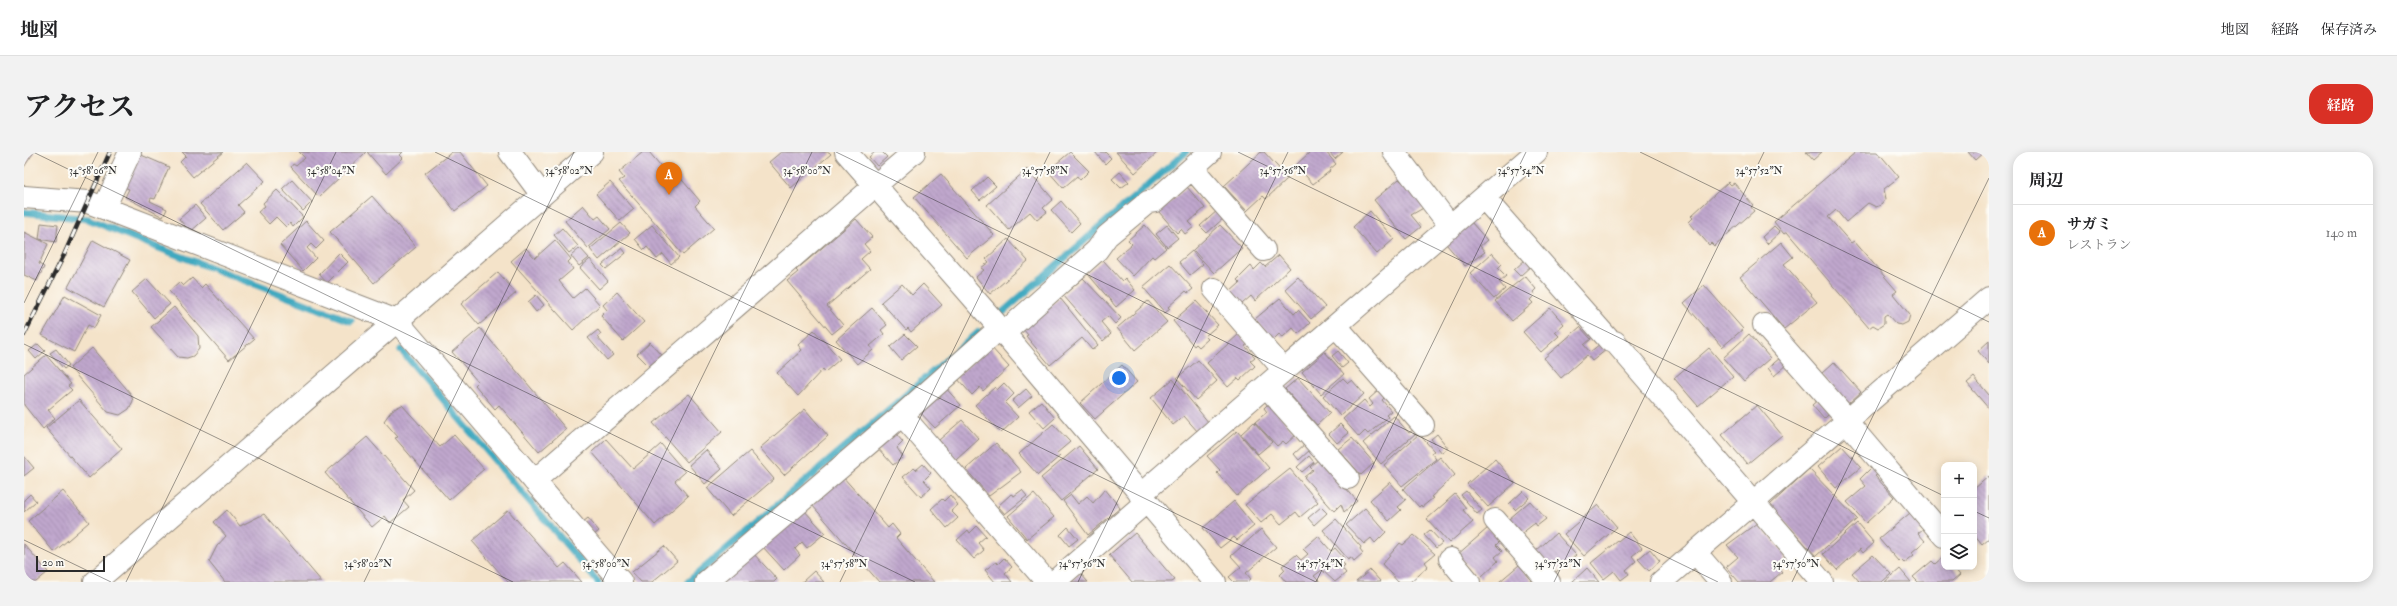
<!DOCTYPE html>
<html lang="ja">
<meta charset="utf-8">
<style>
:root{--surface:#fff;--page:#f2f2f2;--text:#202124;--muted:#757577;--line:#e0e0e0;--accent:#d93025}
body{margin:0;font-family:"IM FELL Double Pica","Noto Serif JP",serif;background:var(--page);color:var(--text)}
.controls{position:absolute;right:12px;bottom:12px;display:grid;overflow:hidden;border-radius:8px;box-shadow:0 2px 10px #0003}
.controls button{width:36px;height:36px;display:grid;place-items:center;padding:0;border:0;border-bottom:1px solid var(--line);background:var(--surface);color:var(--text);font:20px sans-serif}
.scale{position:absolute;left:12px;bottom:10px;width:69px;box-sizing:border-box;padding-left:4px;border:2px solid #2b2b2b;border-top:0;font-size:11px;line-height:14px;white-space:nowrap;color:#2b2b2b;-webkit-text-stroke:3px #fdfcf7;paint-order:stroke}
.you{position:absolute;left:1095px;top:226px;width:14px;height:14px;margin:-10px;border:3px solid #fff;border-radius:50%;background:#1a73e8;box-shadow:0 0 0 6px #1a73e833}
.badge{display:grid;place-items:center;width:26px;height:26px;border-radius:50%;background:var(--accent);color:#fff;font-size:13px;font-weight:700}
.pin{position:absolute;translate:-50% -33px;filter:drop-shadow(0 1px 2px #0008)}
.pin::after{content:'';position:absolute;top:21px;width:14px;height:12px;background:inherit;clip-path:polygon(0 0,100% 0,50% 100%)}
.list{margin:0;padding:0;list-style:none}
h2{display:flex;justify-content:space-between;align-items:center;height:52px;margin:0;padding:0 16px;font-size:17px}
h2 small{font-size:13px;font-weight:400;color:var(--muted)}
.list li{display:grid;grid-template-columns:26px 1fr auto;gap:12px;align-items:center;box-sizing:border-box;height:56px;padding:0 16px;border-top:1px solid var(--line)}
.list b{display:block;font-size:15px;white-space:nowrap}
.list p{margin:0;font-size:13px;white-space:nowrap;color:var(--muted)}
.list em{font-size:13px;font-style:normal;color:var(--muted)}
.icon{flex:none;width:22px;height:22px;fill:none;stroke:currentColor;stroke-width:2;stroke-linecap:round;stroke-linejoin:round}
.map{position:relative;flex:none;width:1965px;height:430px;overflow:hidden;border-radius:16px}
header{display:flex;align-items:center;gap:24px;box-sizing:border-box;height:56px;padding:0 20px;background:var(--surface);border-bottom:1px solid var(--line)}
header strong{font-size:19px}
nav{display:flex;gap:22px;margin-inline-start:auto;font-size:14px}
.intro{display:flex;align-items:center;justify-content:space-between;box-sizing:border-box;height:96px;padding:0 24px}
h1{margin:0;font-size:28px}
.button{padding:10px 18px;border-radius:16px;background:var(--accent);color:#fff;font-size:14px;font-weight:700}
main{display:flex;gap:24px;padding:0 24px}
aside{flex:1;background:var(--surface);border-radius:16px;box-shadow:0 2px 10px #0003}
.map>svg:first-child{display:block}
</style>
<header>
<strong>地図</strong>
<nav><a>地図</a><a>経路</a><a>保存済み</a></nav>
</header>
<div class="intro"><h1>アクセス</h1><a class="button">経路</a></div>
<main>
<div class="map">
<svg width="1965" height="430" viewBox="0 0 1965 430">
<defs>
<pattern id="building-back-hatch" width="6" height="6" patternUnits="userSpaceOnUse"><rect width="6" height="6" fill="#c0a7cd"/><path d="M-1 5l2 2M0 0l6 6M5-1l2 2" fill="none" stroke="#9c88a7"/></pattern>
</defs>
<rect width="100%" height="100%" fill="#fdfcf7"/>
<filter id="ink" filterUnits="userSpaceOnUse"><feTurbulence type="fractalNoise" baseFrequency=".025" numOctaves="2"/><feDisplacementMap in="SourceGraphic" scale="8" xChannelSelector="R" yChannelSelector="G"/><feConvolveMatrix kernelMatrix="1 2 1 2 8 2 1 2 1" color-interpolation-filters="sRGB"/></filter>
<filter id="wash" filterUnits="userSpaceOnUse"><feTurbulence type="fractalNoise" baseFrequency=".012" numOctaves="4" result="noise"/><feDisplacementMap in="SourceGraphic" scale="16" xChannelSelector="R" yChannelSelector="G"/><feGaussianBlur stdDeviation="0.9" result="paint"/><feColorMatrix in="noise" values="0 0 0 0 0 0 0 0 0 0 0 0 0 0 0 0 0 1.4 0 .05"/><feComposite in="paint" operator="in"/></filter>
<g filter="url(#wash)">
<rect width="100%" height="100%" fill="#f4e3c9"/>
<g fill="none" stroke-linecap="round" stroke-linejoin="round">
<path stroke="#40a9c0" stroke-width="7" d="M0 60 64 67 135 96 327 169
M971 167 1162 0
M377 198 574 430
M664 430 955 180"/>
</g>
<g id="blocks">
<path fill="url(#building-back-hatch)" d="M0 0H10L0 15Z
M158 0H199L169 25 156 10 162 4Z
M275 0H342L295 45 267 15 269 12 272 14 281 6Z
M343 0H379L376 3 379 6 362 22Z
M428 0H436L463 34 431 59 401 21Z
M619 0H625L642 20 647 15 676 49 671 54 690 76 659 103 595 29 600 26 595 20Z
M757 0H805L807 2 767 36 745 10Z
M851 0H858L863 5 853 14 845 5Z
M1046 0 1065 19 1056 28 1053 24 1039 36 1024 19Z
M1071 0H1081L1087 6 1081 12Z
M1092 0H1134L1111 21Z
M1237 0H1240L1264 26 1242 47 1239 44 1223 59 1200 34Z
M1286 0H1302L1312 12 1305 18 1306 19 1289 32 1272 13Z
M1305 0H1319L1311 7Z
M1782 0H1798L1789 8Z
M1832 0H1854L1875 25 1860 37 1862 47 1857 53 1852 55 1844 51 1822 70 1812 58 1804 65 1827 91 1830 89 1873 139 1869 142 1886 163 1884 170 1878 173 1872 172 1863 162 1860 164V172L1854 176 1849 173 1845 176 1763 80 1760 82 1750 70Z
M1944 0H1960L1951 8Z
M115 2 145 15 131 47 127 46 126 49 143 57 139 65 101 45 105 37 100 35Z
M223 10 241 29 214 53 220 60 199 78 176 52Z
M1003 17 1029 47 1019 56 1023 60 1013 68 1006 60 985 78 963 53Z
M1096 20 1105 30 1097 36 1088 27Z
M917 22 970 83 943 106 890 45Z
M963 25 972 34 956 48 948 39Z
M1375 27 1380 32 1383 29 1403 54 1387 63 1397 75 1382 87 1350 48Z
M268 28 288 50 279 59 258 37Z
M586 30 610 57 596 69 572 42Z
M1704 30 1707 33 1710 31 1729 53 1727 55 1730 59 1690 94 1687 91 1685 93 1665 70 1669 66 1667 64Z
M1163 35 1181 56 1165 70 1170 75 1161 82 1157 77 1153 81 1135 60Z
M253 38 279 65 269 75 266 71 262 75 252 65 245 72 234 60 241 54 239 51Z
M348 44 392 95 350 131 306 80Z
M1037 49 1056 71 1047 80 1027 58Z
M171 53 182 66 166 80 155 67Z
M559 53 571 67 575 64 586 77 564 96 541 69Z
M1194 58 1201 65 1183 81 1176 74Z
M1346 59 1370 87 1353 102 1329 75Z
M832 67 848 85 840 92 846 99 837 107 846 117 803 154 819 173 808 182 763 129 774 120 772 118Z
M282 69 300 89 292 97 287 92 283 96 292 106 279 119 256 93Z
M1447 70 1463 88 1456 94 1461 100 1441 114 1422 92Z
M17 71 34 73 32 90 15 87Z
M597 71 606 81 575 108 566 97Z
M628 73 655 105 647 112 639 102 633 107 623 95 620 98 611 87Z
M1121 73 1142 96 1130 106 1128 104 1109 124 1092 106 1108 92 1104 88Z
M1143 73 1154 86 1143 95 1132 82Z
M1196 73 1218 96 1190 121 1169 98Z
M1750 74 1756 80 1743 92 1738 85Z
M538 76 554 94 545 101 530 83Z
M0 80 24 92 15 112 20 115 13 129 0 123Z
M984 87 1004 109 966 142 952 125 960 118 957 116 965 110 962 107Z
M69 88 106 108 80 155 44 135Z
M531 88 547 107 544 110 549 117 535 129 549 146 561 136 576 153 549 178 487 109 502 96 511 106Z
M1757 90 1769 105 1760 112 1793 150 1760 177 1716 125Z
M556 96 565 106 555 114 547 104Z
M598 96 602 101 582 117 578 113Z
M1168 99 1179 112 1166 123 1155 110Z
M315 101 324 110 303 131 295 122Z
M1468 101 1478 112 1474 116 1482 124 1475 130 1481 137 1470 147 1446 121Z
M1255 103 1266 116 1231 149 1227 144 1218 152 1206 140 1216 131 1213 128 1227 114 1230 118 1237 111 1241 115Z
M1503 106 1509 112 1496 124 1490 118Z
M566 107 584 129 575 137 556 116Z
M1079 108 1098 129 1101 126 1111 138 1092 155 1063 121Z
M1146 112 1169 137 1164 141 1162 139 1144 155 1146 157 1141 161 1119 135Z
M474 120 492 141 455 173 437 152Z
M1501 124 1512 137 1509 140 1511 143 1506 148 1509 151 1488 169 1471 149Z
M1274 125 1301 155 1287 167 1261 137Z
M168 126 177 136 181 132 230 187 205 208 145 139 155 130 159 134Z
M1059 126 1097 166 1091 172 1084 164 1077 170 1087 182 1079 189 1039 143Z
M123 127 146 152 130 166 108 140Z
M878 132 888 143 899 132 918 153 887 180 884 176 882 178 857 150Z
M1680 133 1719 177 1698 195 1660 151Z
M593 140 620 170 599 189 577 164 583 158 579 153Z
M41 143 77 163 70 176 64 173 50 200 18 183Z
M512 143 520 153 512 160 504 150Z
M1036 146 1074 193 1068 198 1058 186 1026 213 1002 184 1004 183 999 177Z
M1256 146 1270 162 1274 158 1286 171 1274 182 1269 176 1259 185 1255 182 1249 188 1231 167Z
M1124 149 1143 170 1111 198 1093 176Z
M1172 149 1194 173 1181 184 1184 187 1175 195 1172 192 1170 194 1149 169Z
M150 155 174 184 175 197 169 204 163 206 154 205 127 175Z
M848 156 863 173 857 178 860 182 846 194 849 198 833 212 812 188Z
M1526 156 1540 172 1531 180 1535 184 1517 200 1499 180Z
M1556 175 1567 187 1560 193 1566 200 1576 192 1582 198 1568 209 1563 203 1537 226 1520 206Z
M456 176 542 277 515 300 475 253 471 257 451 233 454 230 428 200Z
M574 178 577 182 573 185 589 203 583 208 564 186Z
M790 178 816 207 801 220 799 217 774 244 753 221 778 198 774 193Z
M881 182 893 194 877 208 866 195Z
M1215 182 1224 192 1221 194 1231 205 1226 209 1231 214 1216 228 1214 226 1204 235 1183 211Z
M1725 182 1746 206 1720 229 1699 206Z
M1965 189V212L1954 199Z
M626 190 638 203 625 214 613 202Z
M14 192 21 199 12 207 5 199Z
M966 194 985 215 959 239 956 235 948 243 932 225Z
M68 196 107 242 109 249 105 257 96 263 84 260 46 216Z
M1685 196 1709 224 1674 254 1650 226Z
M32 197 45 213 40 217 26 201Z
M1314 199 1324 211 1318 216 1308 204Z
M1301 200 1320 222 1297 242 1278 220Z
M22 203 47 232 44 234 48 238 24 258 31 266 19 277 0 253V222Z
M1756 206 1763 213 1750 224 1744 216Z
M1174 208 1193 229 1172 248 1153 226Z
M1810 210 1837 240 1824 252 1797 222Z
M1098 213 1113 230 1071 267 1056 251Z
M1950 225 1965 243V257L1943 231Z
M1274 226 1306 261 1293 273 1261 237Z
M1319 226 1324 231 1328 228 1340 242 1316 264 1299 244Z
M1149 227 1185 271 1174 280 1160 264 1149 273 1127 246Z
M980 231 990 242 981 251 994 265 977 281 951 253 971 235 973 238Z
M919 233 937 253 911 276 893 257Z
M1002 237 1008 244 994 256 988 249Z
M1355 238 1361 245 1358 248 1367 259 1362 263 1364 265 1344 282 1341 279 1335 285 1319 267 1340 248 1346 255 1349 252 1345 247Z
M665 242 698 280 663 310 629 271Z
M1795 247 1807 260 1800 267 1788 253Z
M55 248 98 297 65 326 22 276Z
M1017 249 1031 266 1020 276 1005 259Z
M1245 251 1273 282 1262 292 1259 289 1253 294 1231 270 1243 260 1240 256Z
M378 253 416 295 430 283 460 317 425 348 371 286 374 285 360 269 368 258Z
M1733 253 1758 283 1723 312 1698 283Z
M781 257 804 284 760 323 736 296Z
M1370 264 1385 281 1389 278 1392 281 1357 312 1339 291Z
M938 268 955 287 932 308 915 288Z
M1230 270 1248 290 1234 302 1217 282Z
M1029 272 1046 290 1033 301 1036 304 1014 323 995 302Z
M1316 272 1325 281 1313 291 1305 282Z
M1213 279 1245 316 1213 344 1193 321 1196 318 1183 304Z
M872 282 879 290 873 296 879 305 869 313 852 294Z
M1395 282 1410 299 1407 301 1412 307 1378 334 1360 313Z
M1413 282 1424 296 1418 301 1407 287Z
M343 285 390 338 379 348 385 355 366 371 361 364 348 375 301 321Z
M1328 286 1350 311 1337 323 1314 297Z
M582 287 609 317 637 292 661 320 651 329 664 344 631 373 568 300Z
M972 291 997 320 965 344 942 317Z
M1282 291 1287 297 1275 308 1270 302Z
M1055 294 1074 317 1037 349 1017 326Z
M1818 294 1837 315 1812 336 1794 315Z
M682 298 698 317 681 332 665 313Z
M726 299 750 327 707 364 683 336Z
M0 304 10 316 0 324Z
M1285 304 1290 310 1278 320 1273 315Z
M1416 305 1431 323 1407 345 1409 346 1398 355 1397 353 1395 355 1379 337Z
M1296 306 1333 349 1320 360 1317 352 1310 359 1280 325 1289 318 1286 315Z
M1471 307 1491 331 1464 355 1443 332Z
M899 312 907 321 900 328 907 336 897 345 879 325 890 316 892 318Z
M1848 315 1854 322 1851 324 1870 345 1842 371 1823 350 1842 334 1836 327Z
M1266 317 1294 350 1276 365 1272 360 1257 372 1248 362 1237 371 1221 353Z
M1785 317 1833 367 1792 404 1746 353Z
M1965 324V386L1958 392 1950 382V337Z
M819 325 864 376 868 372 876 382 872 386 910 430H855L788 353Z
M1366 330 1382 348 1374 355 1377 358 1365 369 1346 348Z
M1081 337 1096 356 1064 383 1039 349 1047 343 1054 352 1063 344 1069 351Z
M998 338 1003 344 981 362 974 354 987 342 990 344Z
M39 339 65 370 30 400 4 369Z
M1442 339 1458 358 1453 362 1437 343Z
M1499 339 1505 346 1491 358 1485 352Z
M6 342 12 349 0 360V348Z
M1010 342 1030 365 1003 387 984 364Z
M1431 342 1442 356 1439 358 1449 370 1425 391 1403 367Z
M926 343 934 353 927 359 934 366 923 376 907 357 918 347 920 349Z
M1210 349 1230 374 1213 388 1210 385 1196 396 1179 376Z
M1506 349 1522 367 1513 374 1511 371 1497 382 1485 367Z
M1574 353 1593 375 1560 404 1540 382Z
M1297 355 1303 361 1290 373 1284 366Z
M1341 356 1362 380 1351 391 1347 386 1340 392 1322 373Z
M779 357 801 381 783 396 778 390 771 397 776 403 760 418 738 394Z
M203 358 216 374 240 362 298 430H201L185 410 193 394 202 384 190 370Z
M484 358 535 416 541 411 558 430H484L448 389Z
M1886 361 1899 377 1894 381 1901 389 1888 400 1890 403 1880 411 1877 408 1875 410 1855 387Z
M564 366 575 379 570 383 559 370Z
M1312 367 1337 395 1336 397 1339 401 1330 409 1327 405 1324 407 1299 378Z
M1733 371 1761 402 1760 409 1754 415 1758 420 1746 430H1715L1702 415 1714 405 1703 393Z
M1833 371 1850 391 1839 401 1836 397 1813 418 1799 402Z
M953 374 962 384 954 391 960 398 950 407 933 388 944 378 946 381Z
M1044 375 1054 387 1045 394 1036 383Z
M1464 376 1476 389 1472 393 1478 399 1471 405 1474 409 1456 426 1433 403Z
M1237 377 1252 395 1222 421 1227 427 1223 430H1210L1205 425 1217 415 1207 404Z
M1406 378 1418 391 1412 396 1400 383Z
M1605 380 1618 396 1608 404 1612 409 1602 418 1605 422 1597 428 1590 419 1580 427 1567 411Z
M1111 381 1151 428 1148 430H1108L1085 403Z
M1532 381 1552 403 1531 421 1512 399Z
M1390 383 1411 402 1401 410 1404 414 1386 430H1374L1358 412 1376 391 1379 393Z
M1294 384 1307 399 1311 396 1320 406 1316 409 1321 413 1318 416 1322 421 1311 430 1298 418 1290 424 1296 430H1262L1256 423 1261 418 1258 414 1272 403 1277 408 1284 402 1279 397Z
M0 392 24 420 12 430H0Z
M640 394 653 409 628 430H617L608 420Z
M1626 397 1636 409 1625 419 1614 407Z
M728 400 753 427 750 430H696Z
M1849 403 1867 422 1858 430H1833L1835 429 1828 421Z
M1920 404V415H1929L1936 423 1928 430H1894L1889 425 1908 409 1911 412Z
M980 406 988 415 981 421 988 430H971L961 418 972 410 974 412Z
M1495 413 1508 428 1506 430H1475Z
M1563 416 1575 430H1548Z
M1876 417 1887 430H1861Z
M1346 418 1357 430H1332Z
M790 419 800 430H778Z
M1056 421 1064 430H1046Z"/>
</g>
</g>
<g filter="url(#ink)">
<use href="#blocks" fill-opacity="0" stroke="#90877a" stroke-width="1"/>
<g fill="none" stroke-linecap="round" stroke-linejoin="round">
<defs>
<path id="street" d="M486 0 518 43
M822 0 974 174 1191 430
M1370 0 1427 75
M1168 16 1240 98
M0 45 64 50 373 169 597 430
M1460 46 1586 189 1591 190 1798 430
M80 56 106 0
M1190 137 1260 218
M1740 173 1824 268
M1312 174 1399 273
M980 181 1073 98 1083 84 1124 50 1131 49 1186 0
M1242 234 1324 326
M878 263 1023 430
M1822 269 1920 384
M510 329 890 0
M1116 343 1512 0
M1471 368 1525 430
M1671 400 1697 430
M1426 407 1445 430
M682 430 878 263 976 176
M1030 430 1122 350
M1637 430 1965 146"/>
<path id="secondary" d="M71 430 568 0"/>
</defs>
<use href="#street" stroke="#90877a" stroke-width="24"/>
<use href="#secondary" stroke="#90877a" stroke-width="24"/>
<use href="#street" stroke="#fff" stroke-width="22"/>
<use href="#secondary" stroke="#fff" stroke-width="22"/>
<defs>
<path id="rail" d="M0 183 40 103 86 0"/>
</defs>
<use href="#rail" stroke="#2b2b2b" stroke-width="4.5"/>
<use href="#rail" stroke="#fdfcf7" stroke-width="3" stroke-dasharray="9" stroke-linecap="butt"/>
</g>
</g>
<path fill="none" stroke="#2b2b2b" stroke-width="1" stroke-opacity="0.45" d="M9 0 891 430M411 0 1292 430M812 0 1694 430M1214 0 1920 344M1616 0 1965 170M0 151 74 0M0 192 489 430M1950 359 1965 366M0 388 87 430M102 430 312 0M340 430 550 0M578 430 788 0M816 430 1026 0M1054 430 1264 0M1292 430 1502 0M1530 430 1740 0M1768 430 1965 26"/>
<g font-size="10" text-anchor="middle" fill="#2b2b2b" stroke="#fdfcf7" stroke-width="4" stroke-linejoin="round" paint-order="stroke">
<text x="69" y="22">34°58'06"N</text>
<text x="307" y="22">34°58'04"N</text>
<text x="545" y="22">34°58'02"N</text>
<text x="783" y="22">34°58'00"N</text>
<text x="1021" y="22">34°57'58"N</text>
<text x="1259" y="22">34°57'56"N</text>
<text x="1497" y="22">34°57'54"N</text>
<text x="1735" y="22">34°57'52"N</text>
<text x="344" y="415">34°58'02"N</text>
<text x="582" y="415">34°58'00"N</text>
<text x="820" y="415">34°57'58"N</text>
<text x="1058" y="415">34°57'56"N</text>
<text x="1296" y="415">34°57'54"N</text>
<text x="1534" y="415">34°57'52"N</text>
<text x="1772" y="415">34°57'50"N</text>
</g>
</svg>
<div class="controls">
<button>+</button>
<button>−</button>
<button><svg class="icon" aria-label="layers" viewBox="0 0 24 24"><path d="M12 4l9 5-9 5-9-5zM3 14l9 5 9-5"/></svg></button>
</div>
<div class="scale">20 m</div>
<div class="you"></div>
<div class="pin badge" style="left:645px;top:43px;background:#e8710a">A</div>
</div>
<aside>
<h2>周辺<small></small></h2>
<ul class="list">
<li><span class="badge" style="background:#e8710a">A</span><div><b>サガミ</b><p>レストラン</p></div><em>140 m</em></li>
</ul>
</aside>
</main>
